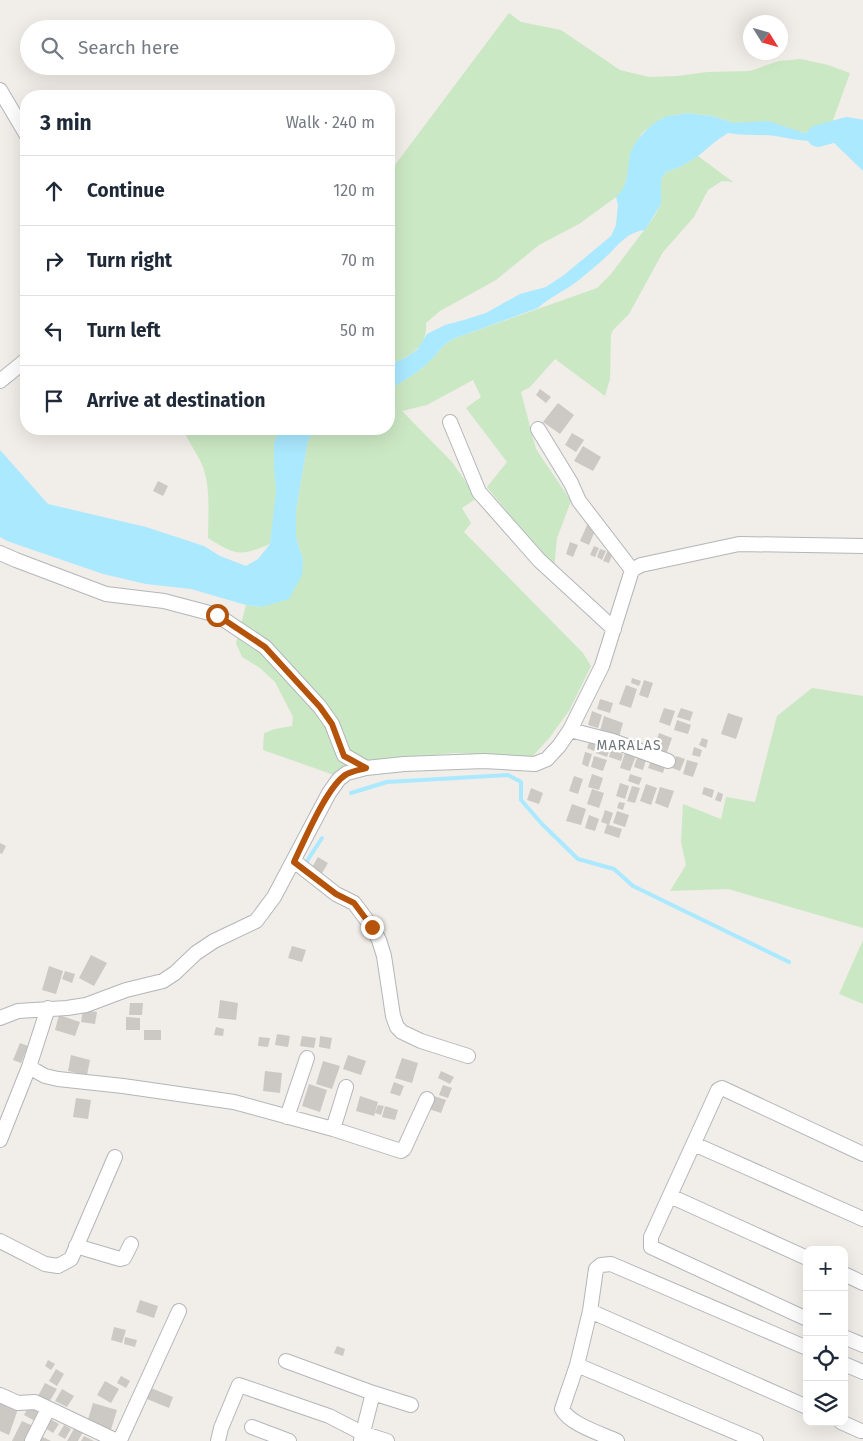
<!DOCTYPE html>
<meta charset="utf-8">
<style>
:root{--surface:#fff;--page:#f6f6f7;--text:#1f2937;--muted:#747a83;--line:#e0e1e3}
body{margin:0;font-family:"Fira Sans",sans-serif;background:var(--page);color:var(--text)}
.controls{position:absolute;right:15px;bottom:15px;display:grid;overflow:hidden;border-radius:10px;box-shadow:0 5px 20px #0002}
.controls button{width:45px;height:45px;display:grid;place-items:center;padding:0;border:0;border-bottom:1px solid var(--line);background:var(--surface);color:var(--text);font:25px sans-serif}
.compass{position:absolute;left:743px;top:15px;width:45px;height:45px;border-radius:50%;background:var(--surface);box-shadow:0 5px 20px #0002;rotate:127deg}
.stop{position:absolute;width:15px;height:15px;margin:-11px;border:4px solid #b45309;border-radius:50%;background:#fff}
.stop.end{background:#b45309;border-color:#fff;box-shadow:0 1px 5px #0008}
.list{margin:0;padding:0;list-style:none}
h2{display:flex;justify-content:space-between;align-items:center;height:65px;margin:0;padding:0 20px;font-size:21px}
h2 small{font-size:16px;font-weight:400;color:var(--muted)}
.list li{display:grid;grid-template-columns:32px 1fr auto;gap:15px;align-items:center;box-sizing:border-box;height:70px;padding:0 20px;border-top:1px solid var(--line)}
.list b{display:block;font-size:19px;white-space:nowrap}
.list em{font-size:16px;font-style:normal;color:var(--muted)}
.icon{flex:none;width:28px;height:28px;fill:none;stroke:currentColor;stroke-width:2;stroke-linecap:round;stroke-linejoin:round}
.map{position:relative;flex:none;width:863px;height:1441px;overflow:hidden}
.search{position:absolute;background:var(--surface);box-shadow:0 5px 20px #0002;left:20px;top:20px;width:375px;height:55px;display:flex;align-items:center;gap:12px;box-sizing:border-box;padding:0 18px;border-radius:28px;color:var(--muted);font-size:19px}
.panel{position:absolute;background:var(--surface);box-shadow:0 5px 20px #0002;left:20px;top:90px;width:375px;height:345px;border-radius:20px}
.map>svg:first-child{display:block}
</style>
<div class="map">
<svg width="863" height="1441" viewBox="0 0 863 1441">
<rect width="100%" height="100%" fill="#f1ede8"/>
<path fill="#cbe8c4" d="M509 13 521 22 561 30 620 70 649 77 678 76 707 72 750 71 779 61 801 59 828 65 850 73 831 126 804 133 748 123H734L712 116 686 113 662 118 642 133 631 153 627 177 623 192 579 224 539 245 496 280 440 311 426 323C428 348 409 357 389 365V173Z
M698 156 733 182 722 181 708 190 694 217 663 252 629 314 613 330 611 335 610 379 605 396 555 359 530 387 521 392 536 449 571 501 557 538 554 569 487 487 507 462 466 408 481 397 473 380 427 405 402 411 452 462 477 498 462 508 471 523 464 532 583 653 591 666 569 711 550 737 532 757H502L456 753 364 761 334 775 263 750 264 733 275 729 292 726 293 717 275 682 260 668 242 657 236 643 246 605 261 607 303 559 296 537V510L308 440 317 429H389V390C403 381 419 372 431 360 441 351 439 347 453 339L597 288 611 274 654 217 661 204V179L666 172 682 166Z
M183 429H280C269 455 277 468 276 494 275 510 272 527 270 544 240 557 235 555 208 538 208 514 211 490 203 467 198 454 188 442 183 429Z
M812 688 863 696V928L728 889 670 891 686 865 681 842 683 804 721 819 726 797 755 802 777 716Z
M863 940V1004L839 994Z"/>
<path fill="#aae9ff" d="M686 113 712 116 734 123 768 121 804 133 831 126 863 132V171L829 138C808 144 795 139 775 136 759 134 744 136 728 133L716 141 697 157 682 166 666 172 661 179V204L645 230C628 232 621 242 610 253 601 262 590 271 580 279 567 290 551 296 538 308L453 339C439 347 441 351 431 360 419 372 403 381 389 390V365L405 358 417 350 427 334 445 325 464 320 486 313 520 294 546 287 564 275 611 236 616 225 618 205 616 197C629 186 627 170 630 155 633 142 651 123 663 118 669 115 679 115 686 113Z
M280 429H317L308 440 296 510V537L303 559 302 575 289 599 261 607 246 605 191 589 146 584 103 574 7 541 0 537V450L48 504 146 527 204 546 220 556 246 566 258 559 270 544 276 491 274 468V442Z"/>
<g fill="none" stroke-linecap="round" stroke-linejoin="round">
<path stroke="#aae9ff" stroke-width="4" d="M351 793 387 782 508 775 521 782V800L542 824 578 859 614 869 633 886 789 962
M305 864 322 838"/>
<path stroke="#aae9ff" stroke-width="22" d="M818 136 847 128 863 131"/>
</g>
<path fill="#ccc8c4" d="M540 389 551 397 546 403 536 395Z
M558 403 574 415 560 434 543 422Z
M572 433 584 440 576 452 565 445Z
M583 446 601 457 593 471 574 461Z
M158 481 168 486 163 496 153 491Z
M588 523 597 526 589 545 580 541Z
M570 542 578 545 573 557 566 554Z
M594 546 599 548 595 557 590 555Z
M609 548 614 550 609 563 603 561Z
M600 549 606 551 602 560 597 557Z
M632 678 641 681 639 686 631 683Z
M644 680 653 683 648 698 639 695Z
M626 685 637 689 631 708 619 704Z
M600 699 613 703 610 713 597 709Z
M664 708 675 711 670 726 659 722Z
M681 708 693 712 690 721 677 717Z
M592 711 602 715 598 728 588 725Z
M728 713 743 718 736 739 721 734Z
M604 716 623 723 619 737 600 731Z
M677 720 691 725 688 734 674 730Z
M659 733 672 738 666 755 653 751Z
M591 737 598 739 594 751 587 748Z
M702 738 708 740 706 748 699 745Z
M601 739 612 743 607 757 596 753Z
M694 747 702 750 700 757 692 755Z
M611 750 623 754 621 761 609 757Z
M585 752 592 754 588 767 582 764Z
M625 753 636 756 630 771 620 768Z
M638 754 647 757 643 770 634 767Z
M594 756 607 760 603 771 591 767Z
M676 756 685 759 680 771 672 768Z
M652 758 666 762 663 773 648 768Z
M687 760 698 763 693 777 683 774Z
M592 774 603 778 599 790 588 787Z
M630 774 642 778 639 785 628 781Z
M574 776 583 779 578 794 569 791Z
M620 783 629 786 625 799 616 796Z
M646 784 657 788 651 805 640 801Z
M632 786 640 788 635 803 627 801Z
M660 787 674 791 668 808 655 803Z
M704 787 714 790 712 798 702 794Z
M531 788 543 793 539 804 527 800Z
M592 789 604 793 599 808 587 804Z
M718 792 723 794 721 802 715 800Z
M619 802 625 803 623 810 617 808Z
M572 804 586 809 581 825 566 821Z
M605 810 613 813 609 825 622 829 619 838 604 833 607 824 601 822Z
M617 811 629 815 625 827 613 823Z
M589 815 599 819 595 831 585 828Z
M0 843 6 846 2 854 0 853Z
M318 857 328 863 321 875 311 869Z
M292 946 306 950 302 962 288 958Z
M91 955 107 963 94 986 79 978Z
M49 966 63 971 56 994 42 990Z
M65 971 75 974 72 983 62 979Z
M220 1000 238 1003 236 1020 218 1018Z
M130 1003H143L142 1015H129Z
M83 1010 97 1012 95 1024 81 1022Z
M59 1015 80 1022 75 1036 55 1030Z
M126 1017 140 1018V1030H126Z
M216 1027 224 1029 223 1036 214 1035Z
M144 1030H161V1040H144Z
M277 1034 290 1036 288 1047 275 1045Z
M302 1036 316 1038 314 1048 300 1046Z
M320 1036 332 1038 330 1049 319 1047Z
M259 1037 270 1038 268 1047 258 1046Z
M20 1043 28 1046 21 1063 13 1060Z
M71 1055 90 1060 87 1075 68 1071Z
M348 1055 366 1061 361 1075 343 1069Z
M402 1058 418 1063 412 1083 395 1078Z
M323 1061 340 1066 332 1089 316 1084Z
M265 1071 282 1073 280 1093 263 1091Z
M441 1071 454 1077 450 1084 438 1078Z
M394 1082 404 1086 400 1096 390 1093Z
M309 1084 327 1090 320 1112 302 1106Z
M443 1085 452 1088 448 1098 439 1095Z
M360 1096 378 1102 374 1116 356 1111Z
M434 1096 446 1100 441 1113 429 1109Z
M76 1098 91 1100 88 1119 73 1117Z
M378 1105 384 1106 381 1115 375 1113Z
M385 1106 398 1110 395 1120 382 1117Z
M140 1300 158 1306 154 1318 136 1312Z
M114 1327 126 1330 122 1343 111 1340Z
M125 1337 137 1340 135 1347 124 1344Z
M337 1346 345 1349 343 1356 334 1353Z
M48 1360 55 1364 51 1370 45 1366Z
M56 1369 64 1374 57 1386 49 1381Z
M121 1376 130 1381 126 1388 117 1383Z
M105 1381 119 1389 111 1403 97 1395Z
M45 1383 57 1389 49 1402 38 1396Z
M151 1388 173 1397 169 1408 147 1399Z
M62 1389 74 1396 67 1407 55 1401Z
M0 1403 18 1409 9 1435 0 1431Z
M30 1403 42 1410 35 1421 24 1415Z
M93 1403 117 1410 110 1433 86 1426Z
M50 1419 59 1424 53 1433 45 1428Z
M22 1421 33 1426 27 1441H12Z
M64 1425 71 1429 65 1439 58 1435Z
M75 1427 83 1432 78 1441H67Z
M41 1436 51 1441H38Z
M84 1436 94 1441H81Z"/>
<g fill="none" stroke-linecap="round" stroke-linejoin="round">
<defs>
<path id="minor" d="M0 90 26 134
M0 381 26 360
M450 422 479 492 539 560 614 629
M538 429 571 483 579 501 632 570
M0 553 16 560 106 594 164 601 217 615 265 647 320 707 332 724 344 755 366 768
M570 730 613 741 668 761
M294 861 336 894 354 903 372 927 379 940 384 956 393 1016 397 1027 402 1032 421 1041 468 1056
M0 1018 18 1011 67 1008 86 1005 126 990 163 981 175 973 196 953 214 941 256 921 274 897 329 793 339 779 347 773 366 768 404 764 484 761 535 764 547 759 559 746 570 730 602 666 632 570 641 565 739 544 863 546
M29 1067 45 1076 58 1079 123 1086 234 1102 333 1129 401 1151 404 1149 427 1099
M287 1117 307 1058
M333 1129 346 1087
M0 1140 29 1067 48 1008
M694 1144 863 1219
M670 1196 807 1258
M0 1241 45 1264 58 1266 71 1259 115 1157
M76 1246 120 1259 124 1258 131 1244
M844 1274 863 1283
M590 1311 807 1407
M807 1319 651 1247V1237L718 1090 722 1088 863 1154
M844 1337 863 1345
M286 1361 373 1393
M844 1364 863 1372
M577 1365 756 1441
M0 1395 18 1403 35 1402 117 1441 120 1440 179 1311
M841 1422 861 1431
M252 1427 289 1441
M361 1440 373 1393 411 1405
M32 1441 48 1409
M218 1441 221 1428 239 1385 329 1416 362 1433 387 1441
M617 1441C602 1434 569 1424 562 1409L577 1365 590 1311 596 1269 601 1265 611 1264 807 1348"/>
</defs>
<use href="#minor" stroke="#b3b6ba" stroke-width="16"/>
<use href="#minor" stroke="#fff" stroke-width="14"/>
</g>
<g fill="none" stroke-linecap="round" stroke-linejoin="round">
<path stroke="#b45309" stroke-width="6" d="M217 615 265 647 320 707 332 724 344 756 366 768C359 770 352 771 347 774 328 784 304 841 294 862L336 894 354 903 372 927"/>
</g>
<g text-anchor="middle" stroke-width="4.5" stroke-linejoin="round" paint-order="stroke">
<g font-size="14" letter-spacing="1" fill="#70777a" stroke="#fff">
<text x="629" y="750">MARALAS</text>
</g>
</g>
</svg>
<div class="controls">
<button>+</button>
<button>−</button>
<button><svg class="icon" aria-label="locate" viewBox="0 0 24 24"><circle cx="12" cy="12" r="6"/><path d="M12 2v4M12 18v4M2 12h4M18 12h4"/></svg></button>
<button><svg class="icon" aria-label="layers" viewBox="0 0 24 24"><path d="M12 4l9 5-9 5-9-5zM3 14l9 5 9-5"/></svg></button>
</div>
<svg class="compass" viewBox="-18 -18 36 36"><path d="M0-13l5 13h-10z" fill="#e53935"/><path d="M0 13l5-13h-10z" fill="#747a83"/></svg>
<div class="stop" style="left:217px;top:615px"></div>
<div class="stop end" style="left:372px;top:927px"></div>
<div class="search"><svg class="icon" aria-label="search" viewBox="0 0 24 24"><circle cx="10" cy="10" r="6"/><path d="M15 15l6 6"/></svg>Search here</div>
<section class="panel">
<h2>3 min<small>Walk · 240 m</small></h2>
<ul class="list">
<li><svg class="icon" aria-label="ahead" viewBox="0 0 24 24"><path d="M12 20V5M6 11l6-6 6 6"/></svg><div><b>Continue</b></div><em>120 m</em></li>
<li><svg class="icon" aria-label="right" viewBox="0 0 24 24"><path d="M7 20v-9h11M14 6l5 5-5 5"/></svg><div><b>Turn right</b></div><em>70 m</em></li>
<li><svg class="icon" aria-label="left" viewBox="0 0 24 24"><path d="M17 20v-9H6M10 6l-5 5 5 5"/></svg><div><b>Turn left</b></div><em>50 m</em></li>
<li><svg class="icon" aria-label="arrive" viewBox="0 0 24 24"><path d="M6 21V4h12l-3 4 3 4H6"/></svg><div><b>Arrive at destination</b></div></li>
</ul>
</section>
</div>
